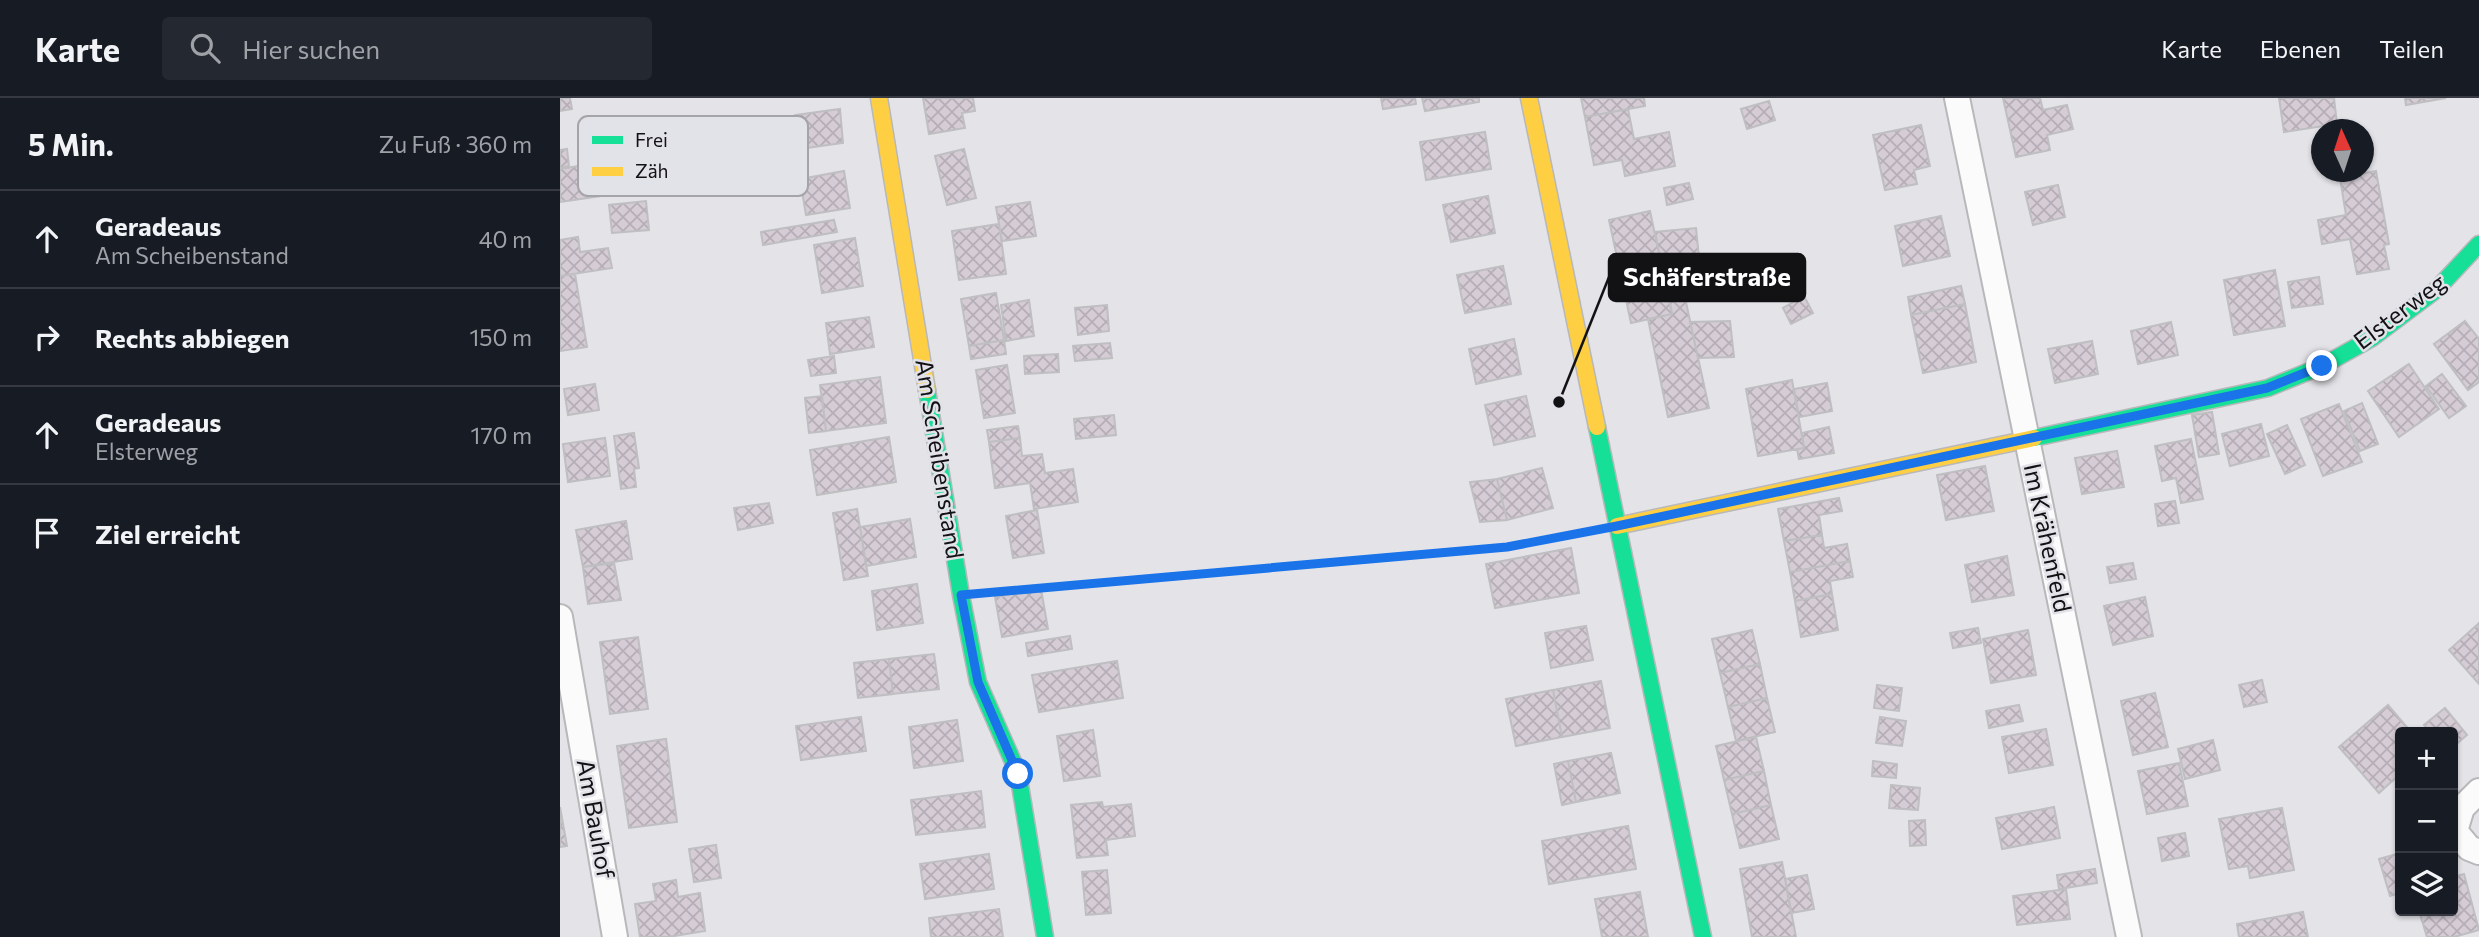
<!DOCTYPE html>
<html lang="de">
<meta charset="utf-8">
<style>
:root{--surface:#171b24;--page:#242831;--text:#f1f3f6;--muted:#9ea1a6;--line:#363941}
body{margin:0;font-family:Commissioner,sans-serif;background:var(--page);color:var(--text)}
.controls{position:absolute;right:21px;bottom:21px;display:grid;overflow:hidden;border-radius:7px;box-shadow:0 2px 5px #0004}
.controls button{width:63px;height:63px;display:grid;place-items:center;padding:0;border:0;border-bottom:2px solid var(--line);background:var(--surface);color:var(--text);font:35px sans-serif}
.compass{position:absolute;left:1751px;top:21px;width:63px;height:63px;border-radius:50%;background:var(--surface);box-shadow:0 2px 5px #0004;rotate:357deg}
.stop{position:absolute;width:21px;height:21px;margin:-16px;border:5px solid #1a73e8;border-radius:50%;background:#fff}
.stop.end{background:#1a73e8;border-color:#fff;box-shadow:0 2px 7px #0008}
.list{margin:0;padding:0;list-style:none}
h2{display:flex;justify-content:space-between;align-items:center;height:91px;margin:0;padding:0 28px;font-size:30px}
h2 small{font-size:23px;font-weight:400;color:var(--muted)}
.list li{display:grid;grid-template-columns:46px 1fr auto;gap:21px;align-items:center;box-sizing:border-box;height:98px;padding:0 28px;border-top:2px solid var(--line)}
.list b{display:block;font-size:26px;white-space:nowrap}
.list p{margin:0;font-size:23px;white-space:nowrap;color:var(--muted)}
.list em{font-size:23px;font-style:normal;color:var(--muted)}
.icon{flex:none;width:38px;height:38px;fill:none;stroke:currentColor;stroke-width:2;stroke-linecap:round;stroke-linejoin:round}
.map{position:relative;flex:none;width:1919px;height:839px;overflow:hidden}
header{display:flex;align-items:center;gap:42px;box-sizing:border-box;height:98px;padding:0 35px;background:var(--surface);border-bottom:2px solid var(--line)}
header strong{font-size:33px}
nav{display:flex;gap:38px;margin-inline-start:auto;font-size:24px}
.search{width:490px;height:63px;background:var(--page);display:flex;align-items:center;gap:18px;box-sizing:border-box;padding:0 24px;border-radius:7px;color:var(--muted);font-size:26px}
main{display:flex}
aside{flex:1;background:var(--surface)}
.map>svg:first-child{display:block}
</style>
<header>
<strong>Karte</strong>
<div class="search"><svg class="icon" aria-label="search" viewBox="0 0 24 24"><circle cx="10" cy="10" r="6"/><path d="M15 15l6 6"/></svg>Hier suchen</div>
<nav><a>Karte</a><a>Ebenen</a><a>Teilen</a></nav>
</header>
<main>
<aside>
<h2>5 Min.<small>Zu Fuß · 360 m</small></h2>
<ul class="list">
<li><svg class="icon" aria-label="ahead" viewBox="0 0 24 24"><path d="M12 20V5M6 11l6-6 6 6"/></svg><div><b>Geradeaus</b><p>Am Scheibenstand</p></div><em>40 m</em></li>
<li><svg class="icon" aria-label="right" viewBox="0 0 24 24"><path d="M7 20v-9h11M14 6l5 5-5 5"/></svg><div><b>Rechts abbiegen</b></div><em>150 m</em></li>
<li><svg class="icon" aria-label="ahead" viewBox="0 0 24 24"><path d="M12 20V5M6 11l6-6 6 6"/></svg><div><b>Geradeaus</b><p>Elsterweg</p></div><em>170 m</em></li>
<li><svg class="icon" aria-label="arrive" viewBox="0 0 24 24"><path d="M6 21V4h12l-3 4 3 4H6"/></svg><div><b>Ziel erreicht</b></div></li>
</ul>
</aside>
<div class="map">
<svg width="1919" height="839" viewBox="0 0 1919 839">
<defs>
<pattern id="building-cross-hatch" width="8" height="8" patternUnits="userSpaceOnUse" patternTransform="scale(1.75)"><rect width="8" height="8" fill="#d5ccd6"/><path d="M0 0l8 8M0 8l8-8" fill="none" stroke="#b6aeb7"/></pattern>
</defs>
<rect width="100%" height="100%" fill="#e3e3e8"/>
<path fill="url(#building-cross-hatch)" stroke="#bfbec1" stroke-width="2" d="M0 0H10L12 11 0 13Z
M363 0H413L415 13 402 15 405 30 369 36Z
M821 0H855L856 6 823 11Z
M862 0H919V4L865 13Z
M1021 0H1084L1085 8 1025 19Z
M1443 0H1480L1483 12 1507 7 1513 31 1487 37 1490 52 1456 59Z
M1719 0H1774L1777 26 1724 34Z
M1845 0H1886L1846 7Z
M1209 3 1215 22 1187 31 1181 11Z
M280 11 283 45 239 51 235 17Z
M1068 11 1074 41 1109 34 1115 68 1065 78 1062 62 1034 67 1025 19Z
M1361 27 1370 68 1354 72 1357 86 1325 92 1313 37Z
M925 34 931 71 866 82 860 44Z
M7 51 9 68 0 70V52Z
M404 51 416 100 387 107 375 58Z
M37 65 42 98 0 104V71Z
M284 73 290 110 246 117 240 81Z
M1816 73 1829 146 1824 147 1829 171 1797 176 1790 141 1762 146 1758 122 1786 117 1780 80Z
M1129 85 1133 101 1107 107 1104 90Z
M1498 87 1505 119 1473 127 1465 94Z
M928 98 935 135 891 144 883 107Z
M86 103 89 132 52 135 49 107Z
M470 104 476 138 442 143 436 109Z
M1090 113 1112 216 1071 225 1049 122Z
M1381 118 1390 158 1343 168 1335 128Z
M274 122 277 134 203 147 201 134Z
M439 126 446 176 399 182 392 133Z
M1136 130 1140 169 1102 170 1095 134Z
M18 139 20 154 48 150 52 170 0 178V142Z
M295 140 303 188 262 195 254 147Z
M943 168 951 206 905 215 897 177Z
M1715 172 1725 228 1674 237 1664 182Z
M15 176 27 249 0 253V178Z
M1759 179 1763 206 1732 210 1728 184Z
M1401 188 1405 206 1351 217 1348 199Z
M436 195 444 242 409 248 401 201Z
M1124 195 1149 310 1108 319 1088 221 1112 216 1109 198Z
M1244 198 1253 215 1231 226 1223 210Z
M469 202 474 238 446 243 441 207Z
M1405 206 1416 264 1363 275 1351 217Z
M547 207 549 233 518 237 515 210Z
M309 219 314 249 270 256 266 225Z
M1170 223 1174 259 1138 260 1130 224Z
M1905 223 1919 241V284L1908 292 1874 246Z
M1611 224 1618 257 1578 266 1571 233Z
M954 241 961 276 916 286 909 251Z
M444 242 446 256 411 261 409 248Z
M1532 243 1538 276 1495 285 1488 251Z
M550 245 552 260 515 263 513 248Z
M498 256 499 274 465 276 464 258Z
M274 258 276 275 251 278 248 262Z
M1849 266 1879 311 1839 339 1808 293Z
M447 267 455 315 424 320 416 272Z
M1882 276 1906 308 1889 320 1866 288Z
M320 279 326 325 266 333 260 287Z
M1232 282 1244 350 1198 358 1186 291Z
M1267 285 1272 313 1239 319 1234 291Z
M35 286 39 312 8 317 4 291Z
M262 298 266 333 249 335 245 300Z
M966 298 975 338 934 347 925 307Z
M1802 305 1818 346 1800 353 1784 313Z
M1779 306 1802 364 1763 378 1741 321Z
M1652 314 1659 356 1639 359 1632 317Z
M554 317 556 337 516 341 514 321Z
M1701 326 1709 358 1670 368 1662 336Z
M1727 327 1745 367 1725 376 1707 336Z
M458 328 460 340 429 344 427 332Z
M1269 329 1274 355 1239 361 1237 351 1244 350 1242 335Z
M74 335 79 370 74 371 76 389 61 391 54 338Z
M329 339 336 384 257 397 250 352Z
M45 340 50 378 8 384 3 346Z
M460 340 462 358 482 356 485 375 513 371 518 404 474 411 470 385 435 390 429 344Z
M1631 341 1643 401 1621 405 1616 380 1602 383 1595 348Z
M1557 353 1564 389 1522 396 1515 360Z
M1425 368 1434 413 1386 422 1377 377Z
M982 370 993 410 947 422 937 381Z
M937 381 947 422 920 424 910 384Z
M1279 400 1282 413 1259 417 1262 437 1224 443 1218 411Z
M1615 403 1619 425 1598 428 1595 406Z
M209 405 213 425 178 432 174 410Z
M297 411 308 478 284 482 273 415Z
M477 412 484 455 453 460 446 418Z
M350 421 356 459 306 468 300 429Z
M66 423 72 461 23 469 16 432Z
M1262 437 1264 450 1287 446 1290 463 1230 474 1224 443Z
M1011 450 1019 495 935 510 926 466Z
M1447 458 1454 497 1412 504 1405 467Z
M1290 463 1293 479 1270 483 1272 496 1235 503 1230 474Z
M54 465 61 502 28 506 23 469Z
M1573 465 1576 481 1550 485 1547 469Z
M357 486 363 525 317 532 312 493Z
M481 491 488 531 442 539 435 499Z
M1272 496 1278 532 1241 539 1235 503Z
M1585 499 1593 538 1553 547 1544 508Z
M1919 525V586L1889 552Z
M1026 528 1033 562 991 570 985 535Z
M1418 530 1421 545 1393 550 1390 535Z
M1192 532 1200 566 1160 575 1152 541Z
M1468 532 1476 577 1431 585 1423 541Z
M510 538 512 551 468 558 466 545Z
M78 539 88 611 50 616 40 544Z
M374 556 379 591 333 596 329 561Z
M329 561 333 596 298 600 294 565Z
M557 563 563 600 479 614 472 577Z
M1200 566 1207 600 1168 609 1160 575Z
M1702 582 1707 604 1684 609 1679 587Z
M1041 583 1050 630 1002 639 993 592Z
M1317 587 1342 590 1339 613 1314 610Z
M993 592 1002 639 956 648 946 601Z
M1595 595 1608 649 1573 657 1561 603Z
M1207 600 1215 634 1176 643 1168 609Z
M1459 607 1463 623 1429 630 1426 613Z
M1828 607 1851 634H1840V676L1819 695 1779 649Z
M1885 610 1907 637 1893 649V634H1870L1864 627Z
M301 619 306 653 241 662 236 628Z
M1320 619 1346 623 1342 648 1316 645Z
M397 622 403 663 354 670 349 629Z
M1486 631 1493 667 1449 675 1442 639Z
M533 632 540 678 504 683 497 638Z
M1196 639 1204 673 1164 682 1156 648Z
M106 641 117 724 69 730 57 648Z
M1653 642 1660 672 1625 681 1618 651Z
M1051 655 1060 695 1016 704 1008 663Z
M1008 663 1016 704 1002 707 994 666Z
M1313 663 1337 666 1336 680 1312 678Z
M1619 665 1628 708 1587 716 1578 673Z
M1204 673 1211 707 1172 716 1164 682Z
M1331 687 1360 690 1358 712 1329 710Z
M421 693 425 729 356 737 351 702Z
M542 704 543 709 571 706 575 738 546 742 548 757 517 760 511 707Z
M1211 707 1219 741 1180 750 1172 716Z
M0 709 7 748 0 749Z
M1494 709 1500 740 1442 751 1436 720Z
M1722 710 1734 772 1690 780 1688 768 1669 771 1659 721Z
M1365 722 1366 747 1350 748 1349 723Z
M1068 728 1076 771 989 786 982 743Z
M1625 735 1629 758 1602 763 1598 740Z
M156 747 161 780 134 784 129 751Z
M1840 755V795L1830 798 1819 761Z
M429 756 434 791 365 801 360 766Z
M1222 764 1236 839H1192L1180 771Z
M1535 771 1537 785 1499 791 1497 777Z
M547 772 551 815 526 817 522 774Z
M1904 776 1919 832 1894 839H1867L1859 813H1893V779Z
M1247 777 1254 811 1231 815 1225 781Z
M116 782 118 799 140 795 145 833 108 839H80L75 806 96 803 93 786Z
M1506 791 1510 821 1457 827 1453 798Z
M1080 794 1088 839H1042L1035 801Z
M439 811 443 839H371L369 820Z
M1743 814 1748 839H1679L1677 826Z"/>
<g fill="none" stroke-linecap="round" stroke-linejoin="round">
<defs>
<path id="street" d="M1397 0 1569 839
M0 519 55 839
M1919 693 1902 710 1895 733 1909 750 1919 754"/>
<path id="fast" d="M367 292 401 497 418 584 458 675 485 839
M1037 329 1143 839
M1474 340 1708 290 1762 268 1812 240 1876 192 1919 146"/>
<path id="slow" d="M319 0 367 292
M969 0 1037 329
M1057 428 1474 340"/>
</defs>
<use href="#street" stroke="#b8b8bb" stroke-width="28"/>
<use href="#fast" stroke="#b8b8bb" stroke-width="19"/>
<use href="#slow" stroke="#b8b8bb" stroke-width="19"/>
<path stroke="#c3c3c3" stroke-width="4.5" stroke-dasharray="3.5 3.5" stroke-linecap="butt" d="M430 495 947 449 1027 434"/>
<use href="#street" stroke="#fbfbfc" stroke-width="24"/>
<use href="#fast" stroke="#16e098" stroke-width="16"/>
<use href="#slow" stroke="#ffcf43" stroke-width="16"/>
</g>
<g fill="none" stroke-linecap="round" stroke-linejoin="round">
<path stroke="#1a73e8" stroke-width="9" d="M458 676 418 584 401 497 947 449 1057 428 1707 290 1762 268"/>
</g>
<g text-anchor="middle" stroke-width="5" stroke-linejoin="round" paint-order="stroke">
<g font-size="24" fill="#121215" stroke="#e2e2e9">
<text transform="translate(1840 214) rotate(-37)" y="8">Elsterweg</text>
<text transform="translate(379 361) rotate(81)" y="8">Am Scheibenstand</text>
<text transform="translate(1487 440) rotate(78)" y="8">Im Krähenfeld</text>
<text transform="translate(35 721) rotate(80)" y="8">Am Bauhof</text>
</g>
</g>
<rect x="18" y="18" width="230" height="80" rx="10" fill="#e2e2e9" stroke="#a4a4a9" stroke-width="2"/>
<rect x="32" y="38" width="31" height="8" fill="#16e098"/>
<rect x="32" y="69" width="31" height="9" fill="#ffcf43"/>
<g font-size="19" fill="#121215">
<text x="75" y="49">Frei</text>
<text x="75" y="80">Zäh</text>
</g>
<path fill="none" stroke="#121215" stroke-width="2.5" d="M999 304L1049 179"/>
<circle fill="#121215" stroke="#e2e2e9" stroke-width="2.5" cx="999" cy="304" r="7"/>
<rect fill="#121215" stroke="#121215" stroke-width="2.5" x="1049" y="156" width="196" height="47" rx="7"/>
<g font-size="26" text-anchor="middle" font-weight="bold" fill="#fff">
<text x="1147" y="188">Schäferstraße</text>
</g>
</svg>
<div class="controls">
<button>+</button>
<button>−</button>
<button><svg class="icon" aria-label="layers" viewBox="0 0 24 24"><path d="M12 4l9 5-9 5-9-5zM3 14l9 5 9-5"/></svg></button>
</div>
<svg class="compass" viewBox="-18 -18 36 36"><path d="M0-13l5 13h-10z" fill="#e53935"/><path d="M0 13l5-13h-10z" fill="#9ea1a6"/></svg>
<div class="stop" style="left:458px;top:676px"></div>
<div class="stop end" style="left:1762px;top:268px"></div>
</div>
</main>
